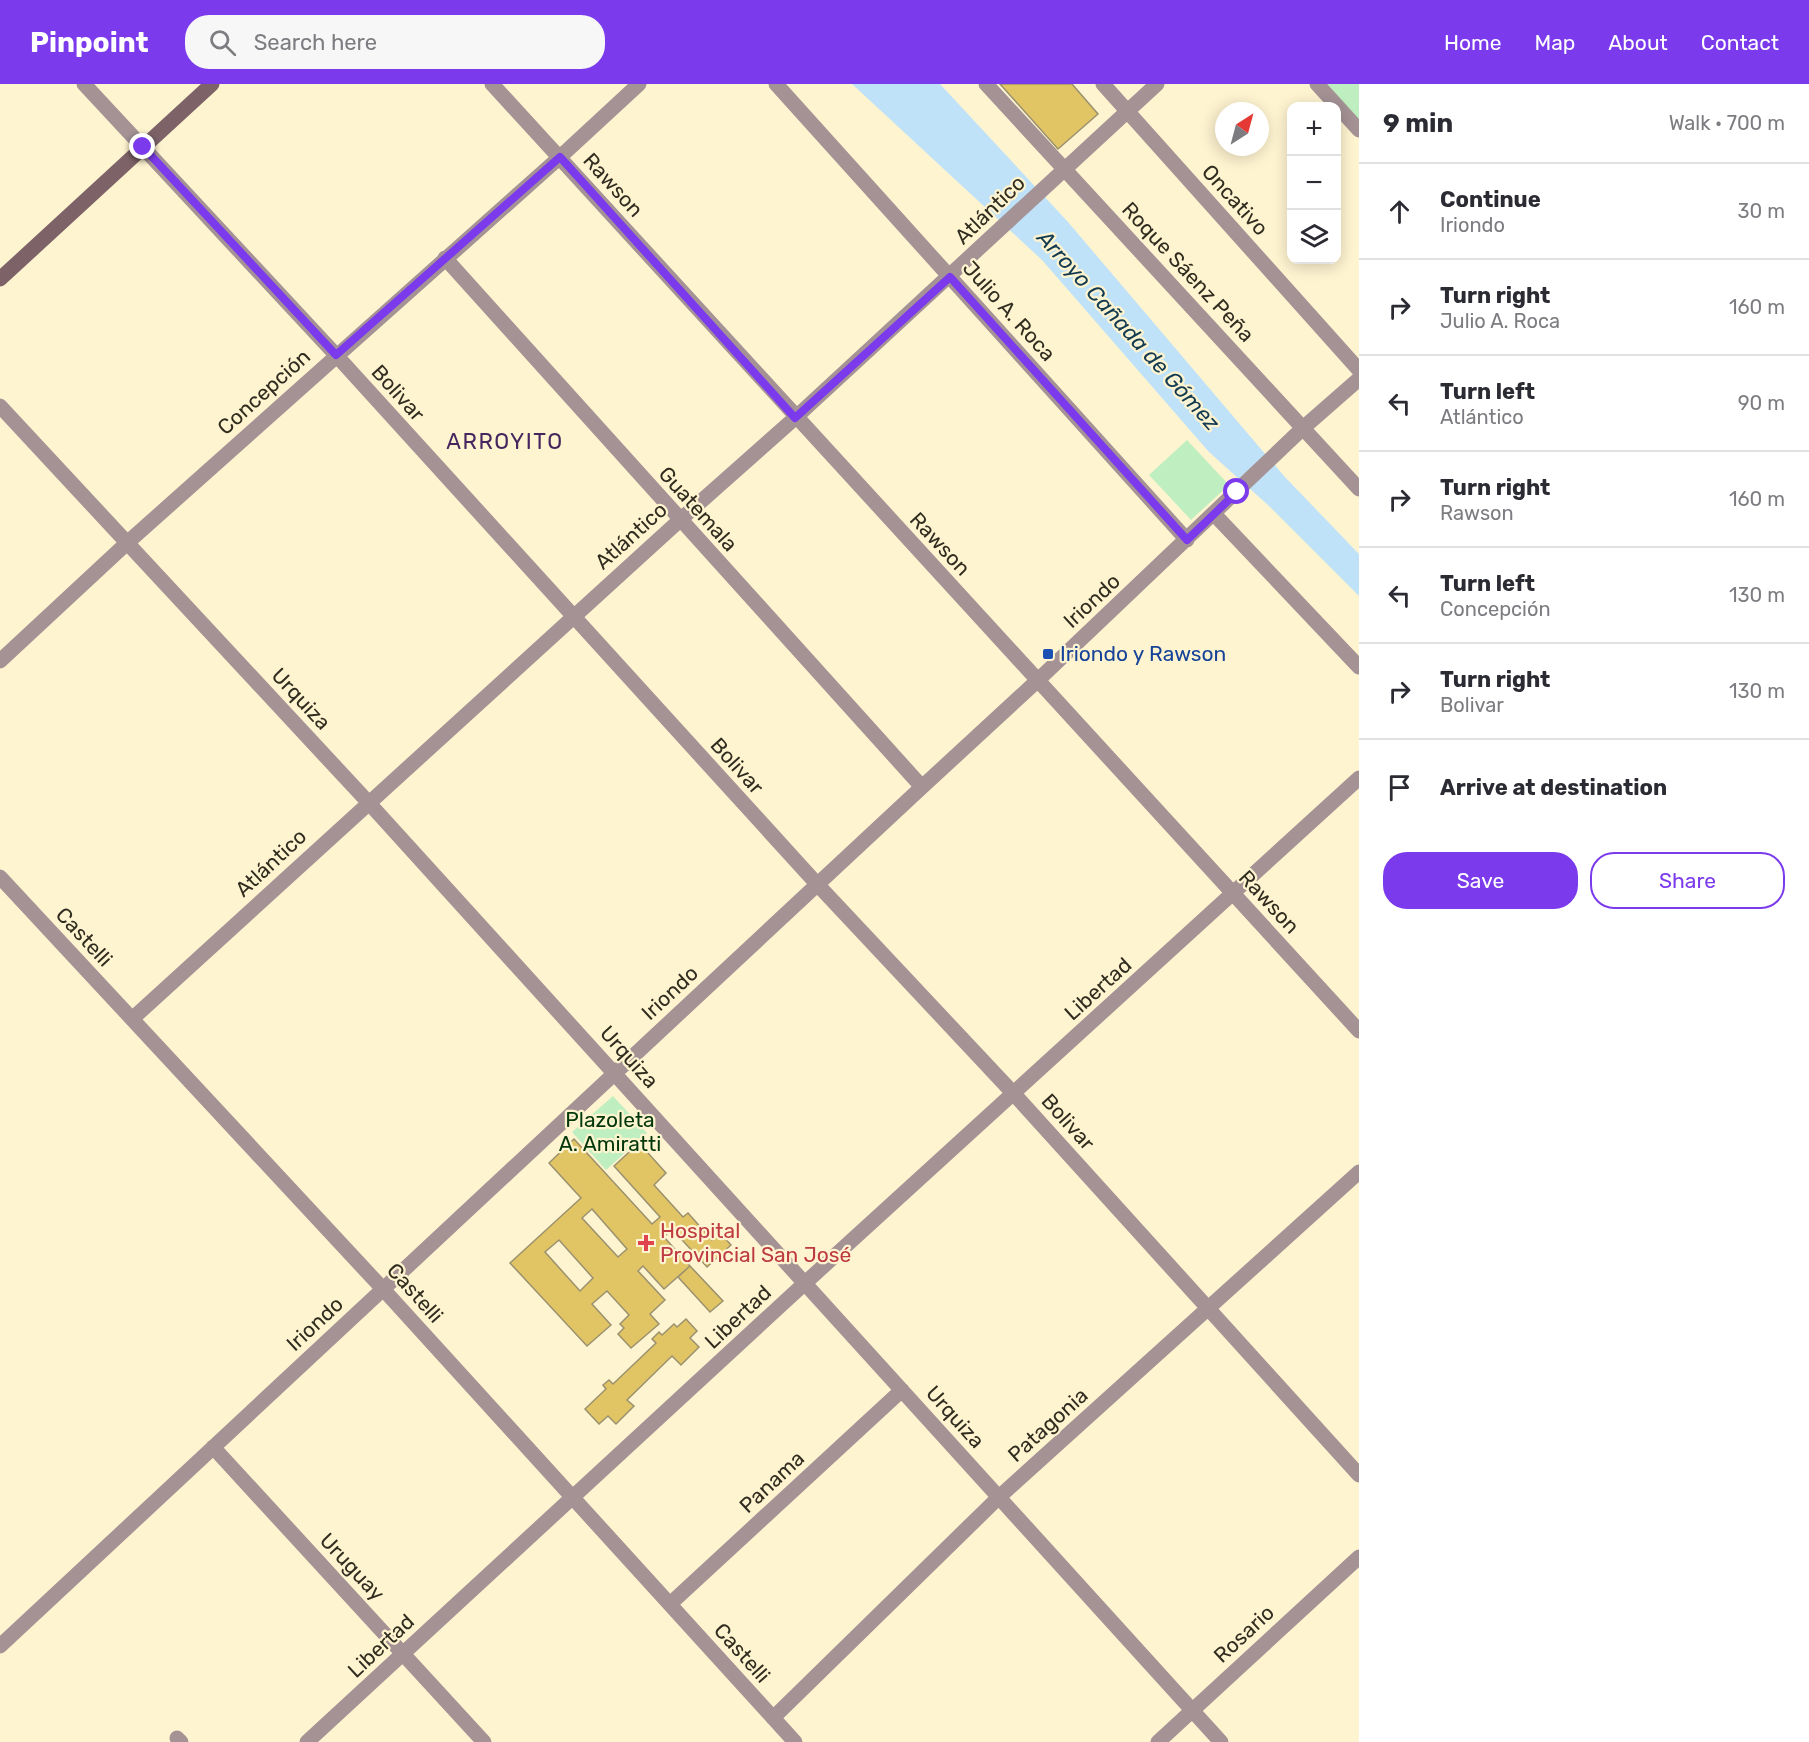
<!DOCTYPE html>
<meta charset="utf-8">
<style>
:root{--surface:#fff;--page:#f7f7f7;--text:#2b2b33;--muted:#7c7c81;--line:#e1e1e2;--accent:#7c3aed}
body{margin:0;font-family:Rubik,sans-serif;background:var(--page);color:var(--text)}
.controls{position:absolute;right:18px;top:18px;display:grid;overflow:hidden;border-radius:12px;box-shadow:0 3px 15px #0003}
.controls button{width:54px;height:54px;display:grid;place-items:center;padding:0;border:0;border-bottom:2px solid var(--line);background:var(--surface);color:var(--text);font:30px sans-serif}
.compass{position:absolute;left:1215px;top:18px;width:54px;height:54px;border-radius:50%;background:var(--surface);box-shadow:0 3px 15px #0003;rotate:36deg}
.stop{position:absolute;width:18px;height:18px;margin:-14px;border:4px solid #7c3aed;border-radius:50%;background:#fff}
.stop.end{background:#7c3aed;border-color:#fff;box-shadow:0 2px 6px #0008}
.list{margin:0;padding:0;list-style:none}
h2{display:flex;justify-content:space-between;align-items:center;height:78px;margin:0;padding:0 24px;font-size:26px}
h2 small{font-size:20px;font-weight:400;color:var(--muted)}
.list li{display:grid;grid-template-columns:39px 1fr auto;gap:18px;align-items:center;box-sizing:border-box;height:96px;padding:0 24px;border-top:2px solid var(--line)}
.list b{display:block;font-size:22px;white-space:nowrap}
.list p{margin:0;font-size:20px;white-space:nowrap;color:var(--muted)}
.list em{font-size:20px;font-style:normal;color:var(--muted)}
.actions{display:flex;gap:12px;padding:18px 24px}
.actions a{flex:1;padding:14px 0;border:2px solid var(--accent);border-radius:24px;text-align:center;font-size:21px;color:var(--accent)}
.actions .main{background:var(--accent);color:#fff}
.icon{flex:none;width:33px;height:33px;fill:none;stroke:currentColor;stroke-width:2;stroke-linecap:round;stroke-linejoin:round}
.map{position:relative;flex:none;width:1359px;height:1658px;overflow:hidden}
header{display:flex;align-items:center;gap:36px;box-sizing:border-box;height:84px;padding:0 30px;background:var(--accent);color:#fff}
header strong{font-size:28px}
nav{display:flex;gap:33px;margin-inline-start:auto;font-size:21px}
.search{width:420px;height:54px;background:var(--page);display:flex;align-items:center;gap:15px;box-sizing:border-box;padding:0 21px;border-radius:24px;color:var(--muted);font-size:22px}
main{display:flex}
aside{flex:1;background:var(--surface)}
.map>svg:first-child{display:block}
</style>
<header>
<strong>Pinpoint</strong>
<div class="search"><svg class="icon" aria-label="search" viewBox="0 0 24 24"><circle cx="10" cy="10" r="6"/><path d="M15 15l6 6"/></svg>Search here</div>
<nav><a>Home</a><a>Map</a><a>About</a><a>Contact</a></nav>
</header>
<main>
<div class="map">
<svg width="1359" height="1658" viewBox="0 0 1359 1658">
<rect width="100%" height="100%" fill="#fff4d0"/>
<path fill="#bfeec0" d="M1317 0H1359V46Z
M1187 356 1229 401 1191 436 1149 391Z
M613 1012 647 1049 606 1086 572 1048Z"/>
<path fill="#bfe2f9" d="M852 0H940L1068 138 1284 392 1359 470V512L1269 422 1209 368 1042 176Z"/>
<path fill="#e1c564" stroke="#9b916f" stroke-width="1.5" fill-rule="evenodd" d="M1000 0H1072L1098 30 1058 65Z
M574 1055 652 1140 660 1133 614 1082 639 1059 666 1089 654 1101 683 1133 688 1129 712 1156 720 1149 731 1161 707 1183 672 1145 664 1153 690 1182 664 1205 643 1182 638 1187 665 1216 650 1230 659 1240 631 1264 618 1250 624 1244 620 1240 629 1231 607 1207 592 1220 611 1241 587 1262 510 1179 581 1114 549 1079ZM592 1125 627 1165 618 1173 582 1134ZM559 1156 593 1194 580 1207 545 1168Z
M690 1182 723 1217 710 1228 678 1193Z
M686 1235 697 1247 690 1254 699 1263 681 1281 672 1272 627 1316 634 1322 616 1340 608 1332 599 1340 585 1325 606 1305 603 1301 609 1296 613 1300 656 1259 652 1255 659 1248 662 1251 674 1240 677 1243Z"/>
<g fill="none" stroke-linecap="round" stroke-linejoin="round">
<path stroke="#a49295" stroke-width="15" d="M84 0 336 271 817 800 1014 1010 1359 1391
M492 0 1359 947
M776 0 1187 456
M986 0 1359 405
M1103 0 1359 286
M1317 0 1359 46
M445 174 922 703
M0 322 368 718 1221 1658
M1214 430 1359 583
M0 577 127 459 560 73 639 0
M0 793 383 1205 795 1658
M132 935 680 436 795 334 1157 0
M213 1363 484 1658
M670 1520 902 1306
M0 1562 922 703 1037 597 1303 344 1359 295
M773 1634 999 1413 1359 1088
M177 1654 181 1658
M307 1658 805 1199 1359 694
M1158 1658 1359 1473"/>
<path stroke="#7d6368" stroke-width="15" d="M0 195 212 0"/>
</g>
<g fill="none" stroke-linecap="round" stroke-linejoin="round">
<path stroke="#7c3aed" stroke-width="8" d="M143 63 336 271 560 73 795 334 950 193 1187 456 1237 408"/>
</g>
<rect fill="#1a4fb4" stroke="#fff4d0" stroke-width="2" x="1042" y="564" width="12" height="12" rx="3"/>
<path fill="#e0444e" stroke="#fff4d0" stroke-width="2" d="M643 1150h6v6h6v6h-6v6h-6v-6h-6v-6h6z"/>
<g text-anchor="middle" stroke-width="4.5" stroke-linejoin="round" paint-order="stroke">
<g font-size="21" fill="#302c1f" stroke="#fff4d0">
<text transform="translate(613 101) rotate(48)" y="7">Rawson</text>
<text transform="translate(1235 116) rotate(48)" y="7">Oncativo</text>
<text transform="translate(990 126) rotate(-44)" y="7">Atlántico</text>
<text transform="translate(1188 188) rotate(47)" y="7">Roque Sáenz Peña</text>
<text transform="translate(1009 227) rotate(48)" y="7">Julio A. Roca</text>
<text transform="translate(264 308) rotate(-42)" y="7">Concepción</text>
<text transform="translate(398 309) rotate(48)" y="7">Bolivar</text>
<text transform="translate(698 425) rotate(48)" y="7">Guatemala</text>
<text transform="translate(631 452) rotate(-42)" y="7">Atlántico</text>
<text transform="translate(940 460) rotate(47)" y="7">Rawson</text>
<text transform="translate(1092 517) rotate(-43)" y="7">Iriondo</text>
<text transform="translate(301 615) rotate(47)" y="7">Urquiza</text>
<text transform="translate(737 682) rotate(48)" y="7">Bolivar</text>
<text transform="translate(271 779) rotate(-43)" y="7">Atlántico</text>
<text transform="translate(1269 818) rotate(47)" y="7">Rawson</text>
<text transform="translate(84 853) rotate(47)" y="7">Castelli</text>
<text transform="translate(1098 905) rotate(-42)" y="7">Libertad</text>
<text transform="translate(670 909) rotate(-43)" y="7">Iriondo</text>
<text transform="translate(629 973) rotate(48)" y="7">Urquiza</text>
<text transform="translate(1068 1038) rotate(48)" y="7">Bolivar</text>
<text transform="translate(415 1209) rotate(48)" y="7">Castelli</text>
<text transform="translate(738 1233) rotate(-43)" y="7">Libertad</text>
<text transform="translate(315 1240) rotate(-43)" y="7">Iriondo</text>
<text transform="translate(955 1333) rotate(48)" y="7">Urquiza</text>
<text transform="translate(1048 1341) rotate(-42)" y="7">Patagonia</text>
<text transform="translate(772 1398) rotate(-43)" y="7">Panama</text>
<text transform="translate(352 1483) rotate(47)" y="7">Uruguay</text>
<text transform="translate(1244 1550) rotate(-43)" y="7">Rosario</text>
<text transform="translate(381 1562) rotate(-43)" y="7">Libertad</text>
<text transform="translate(742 1569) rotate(48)" y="7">Castelli</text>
</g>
<g font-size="21" fill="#164399" stroke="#fff4d0" text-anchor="start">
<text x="1060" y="577">Iriondo y Rawson</text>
</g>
<g font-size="21" fill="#01370a" stroke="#fff4d0">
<text x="610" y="1043">Plazoleta<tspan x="610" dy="24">A. Amiratti</tspan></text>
</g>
<g font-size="21" fill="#be3a42" stroke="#fff4d0" text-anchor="start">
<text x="660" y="1154">Hospital<tspan x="660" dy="24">Provincial San José</tspan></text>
</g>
<g font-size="22" font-style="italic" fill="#123b52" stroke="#fff4d0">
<text transform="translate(1129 246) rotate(48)" y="8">Arroyo Cañada de Gómez</text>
</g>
<g font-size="22" letter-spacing="1.5" fill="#45265e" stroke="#fff4d0">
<text x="505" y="365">ARROYITO</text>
</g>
</g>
</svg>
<div class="controls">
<button>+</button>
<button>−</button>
<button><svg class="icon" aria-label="layers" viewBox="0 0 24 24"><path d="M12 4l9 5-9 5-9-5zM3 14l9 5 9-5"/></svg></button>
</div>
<svg class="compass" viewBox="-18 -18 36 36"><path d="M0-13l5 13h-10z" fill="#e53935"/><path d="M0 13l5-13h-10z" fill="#7c7c81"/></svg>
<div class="stop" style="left:1237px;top:408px"></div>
<div class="stop end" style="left:143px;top:63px"></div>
</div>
<aside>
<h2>9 min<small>Walk · 700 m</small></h2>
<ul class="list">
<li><svg class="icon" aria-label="ahead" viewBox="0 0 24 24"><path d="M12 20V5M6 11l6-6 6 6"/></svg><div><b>Continue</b><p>Iriondo</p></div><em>30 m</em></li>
<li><svg class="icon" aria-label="right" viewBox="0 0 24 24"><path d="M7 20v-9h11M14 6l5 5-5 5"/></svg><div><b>Turn right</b><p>Julio A. Roca</p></div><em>160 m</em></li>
<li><svg class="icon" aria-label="left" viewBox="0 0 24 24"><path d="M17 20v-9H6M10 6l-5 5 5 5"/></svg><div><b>Turn left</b><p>Atlántico</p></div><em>90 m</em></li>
<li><svg class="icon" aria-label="right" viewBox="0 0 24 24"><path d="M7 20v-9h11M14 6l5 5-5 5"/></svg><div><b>Turn right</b><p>Rawson</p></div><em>160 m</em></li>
<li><svg class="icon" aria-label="left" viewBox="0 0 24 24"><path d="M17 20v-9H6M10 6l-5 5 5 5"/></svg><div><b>Turn left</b><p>Concepción</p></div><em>130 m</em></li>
<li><svg class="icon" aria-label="right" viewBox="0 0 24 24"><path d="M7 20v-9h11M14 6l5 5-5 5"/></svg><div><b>Turn right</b><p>Bolivar</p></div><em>130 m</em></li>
<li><svg class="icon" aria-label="arrive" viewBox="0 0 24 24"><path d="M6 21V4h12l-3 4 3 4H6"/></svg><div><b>Arrive at destination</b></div></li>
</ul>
<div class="actions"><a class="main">Save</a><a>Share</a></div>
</aside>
</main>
